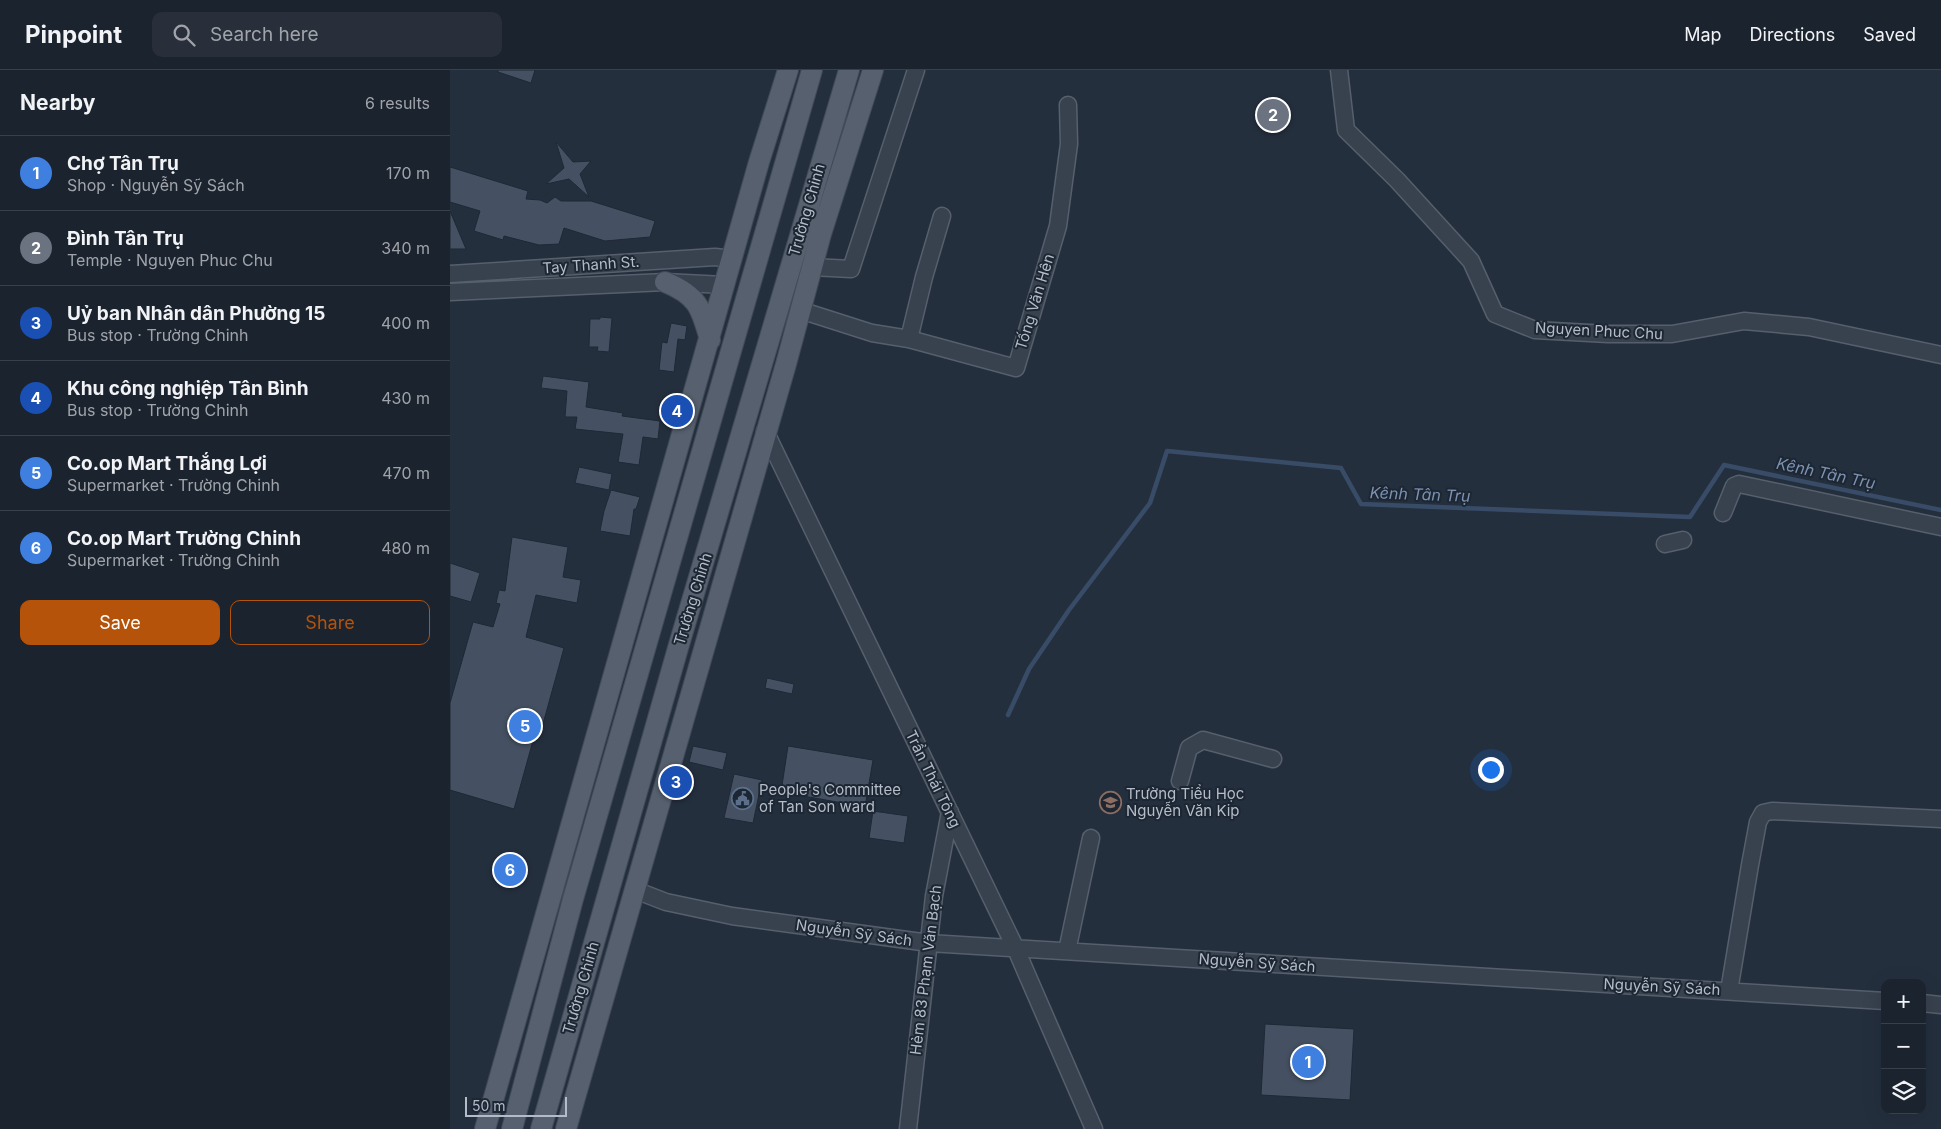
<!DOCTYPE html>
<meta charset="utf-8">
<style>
:root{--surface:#1b232e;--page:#282f3a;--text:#f1f3f6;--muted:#a0a4aa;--line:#39404a;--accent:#b45309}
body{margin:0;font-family:Inter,sans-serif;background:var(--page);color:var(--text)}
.controls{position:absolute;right:15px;bottom:15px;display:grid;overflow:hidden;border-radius:10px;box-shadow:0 5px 20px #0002}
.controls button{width:45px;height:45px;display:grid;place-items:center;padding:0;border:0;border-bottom:1px solid var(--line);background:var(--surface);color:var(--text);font:25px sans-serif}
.scale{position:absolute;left:15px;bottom:12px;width:102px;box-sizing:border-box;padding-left:5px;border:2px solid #b4bcc9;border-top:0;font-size:14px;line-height:18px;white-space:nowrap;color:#b4bcc9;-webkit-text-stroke:4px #1d2633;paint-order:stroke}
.you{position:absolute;left:1040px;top:699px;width:18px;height:18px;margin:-12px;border:4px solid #fff;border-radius:50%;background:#1a73e8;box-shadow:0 0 0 8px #1a73e833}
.badge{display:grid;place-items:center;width:32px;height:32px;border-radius:50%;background:var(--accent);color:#fff;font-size:16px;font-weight:700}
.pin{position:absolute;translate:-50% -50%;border:2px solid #fff;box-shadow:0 1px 5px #0006}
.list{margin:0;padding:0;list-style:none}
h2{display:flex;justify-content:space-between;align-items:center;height:65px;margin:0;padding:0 20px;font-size:21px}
h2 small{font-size:16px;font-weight:400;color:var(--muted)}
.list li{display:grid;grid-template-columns:32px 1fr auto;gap:15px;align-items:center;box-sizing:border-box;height:75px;padding:0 20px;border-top:1px solid var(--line)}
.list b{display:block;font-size:19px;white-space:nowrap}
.list p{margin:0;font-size:16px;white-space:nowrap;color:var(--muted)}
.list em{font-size:16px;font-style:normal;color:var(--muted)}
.actions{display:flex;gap:10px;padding:15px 20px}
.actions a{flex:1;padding:11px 0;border:1px solid var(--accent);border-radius:10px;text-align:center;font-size:18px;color:var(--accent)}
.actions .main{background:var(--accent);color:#fff}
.icon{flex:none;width:28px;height:28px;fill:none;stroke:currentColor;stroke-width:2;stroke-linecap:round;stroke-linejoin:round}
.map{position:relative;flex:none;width:1491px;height:1059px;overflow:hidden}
header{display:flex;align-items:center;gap:30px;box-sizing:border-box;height:70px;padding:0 25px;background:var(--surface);border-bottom:1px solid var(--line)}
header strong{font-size:24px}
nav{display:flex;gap:28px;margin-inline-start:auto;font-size:18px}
.search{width:350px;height:45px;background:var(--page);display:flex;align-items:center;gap:12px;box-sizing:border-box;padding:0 18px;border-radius:10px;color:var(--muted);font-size:19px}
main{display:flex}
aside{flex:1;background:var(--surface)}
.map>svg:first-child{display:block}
</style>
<header>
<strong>Pinpoint</strong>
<div class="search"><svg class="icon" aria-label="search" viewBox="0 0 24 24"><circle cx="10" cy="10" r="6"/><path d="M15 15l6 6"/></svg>Search here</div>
<nav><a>Map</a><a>Directions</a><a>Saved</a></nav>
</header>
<main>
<aside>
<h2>Nearby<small>6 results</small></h2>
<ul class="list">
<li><span class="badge" style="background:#3f7fe0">1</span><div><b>Chợ Tân Trụ</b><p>Shop · Nguyễn Sỹ Sách</p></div><em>170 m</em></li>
<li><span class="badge" style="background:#6b7280">2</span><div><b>Đình Tân Trụ</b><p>Temple · Nguyen Phuc Chu</p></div><em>340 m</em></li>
<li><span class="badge" style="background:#1a4fb4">3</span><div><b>Uỷ ban Nhân dân Phường 15</b><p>Bus stop · Trường Chinh</p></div><em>400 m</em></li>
<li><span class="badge" style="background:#1a4fb4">4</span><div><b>Khu công nghiệp Tân Bình</b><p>Bus stop · Trường Chinh</p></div><em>430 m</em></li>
<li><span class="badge" style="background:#3f7fe0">5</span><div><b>Co.op Mart Thắng Lợi</b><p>Supermarket · Trường Chinh</p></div><em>470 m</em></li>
<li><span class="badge" style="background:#3f7fe0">6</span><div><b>Co.op Mart Trường Chinh</b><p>Supermarket · Trường Chinh</p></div><em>480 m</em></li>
</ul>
<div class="actions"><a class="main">Save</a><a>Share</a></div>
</aside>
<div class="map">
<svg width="1491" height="1059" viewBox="0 0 1491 1059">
<rect width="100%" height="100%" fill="#242f3e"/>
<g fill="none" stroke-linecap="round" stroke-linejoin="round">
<path stroke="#394c67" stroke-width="4.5" d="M558 645 579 599 619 540 700 433 717 381 891 398 911 434 1240 447 1274 395 1491 440"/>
</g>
<path fill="#455162" stroke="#1f2835" d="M48 0H85L81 13 48 2Z
M813 33 836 36 834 58 810 55Z
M106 72 123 92 141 91 130 104 139 127 119 109 96 114 114 98Z
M0 97 78 121 76 129 90 130 97 133 105 127 111 131H141L205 151 200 167 155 171 114 158 109 174 89 175 54 166 53 170 24 161 30 141 0 132Z
M0 141 16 179H0Z
M150 247 162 248 159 282 147 281 148 277H139L140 249H150Z
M221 253 237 256 235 270 228 269 224 302 209 300 212 272 217 273Z
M93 306 139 312 136 337 173 343 172 346 210 351 208 369 193 367 189 395 168 392 173 364 125 359 127 347H115L117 321 91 318Z
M129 397 162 404 159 420 125 413Z
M161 420 190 427 186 439H184L180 466 150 461 154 441Z
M62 467 118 477 113 507 131 510 127 533 86 525 76 567 114 578 91 661 86 660 64 739 0 720V633L23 552 43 557 50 534 46 533 49 520 55 521Z
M0 493 30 503 21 532 0 526Z
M317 608 344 614 342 624 315 618Z
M243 676 277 683 273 700 239 692Z
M338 676 423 690 415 737 331 722Z
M284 704 312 710 303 753 274 748Z
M423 741 458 746 454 773 419 768Z
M815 954 904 959 900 1030 811 1025Z"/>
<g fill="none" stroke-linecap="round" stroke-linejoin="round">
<defs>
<path id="minor" d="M889 0 896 60 947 110 1021 191 1045 244 1085 260 1158 264H1222L1294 251 1359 257 1491 285
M362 197 401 199 466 0
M0 204 265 187 282 189
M0 222 215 212 274 215
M350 240 422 263 459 269 566 298 608 156 619 74 618 35
M459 269 474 207 492 146
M315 361 565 877 644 1059
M1273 443 1284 416 1289 414 1491 457
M1215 474 1233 470
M730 711 739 678 753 670 823 689
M185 820 216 832 282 846 479 873 1435 931
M617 881 641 768
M1279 921 1300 795 1308 752 1313 743 1322 741 1491 749
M1472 933 1491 935
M458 1059 484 826 500 742"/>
<path id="major" d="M215 212C247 225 251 237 260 270
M35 1059 309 92 338 0
M62 1059 123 829 362 0
M91 1059 228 578 399 0
M116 1059 336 294 371 164 423 0"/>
</defs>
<use href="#minor" stroke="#565f6c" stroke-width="19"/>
<use href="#major" stroke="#414a57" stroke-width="22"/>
<use href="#minor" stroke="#38414e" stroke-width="16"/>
<use href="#major" stroke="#56606e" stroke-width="20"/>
</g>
<defs>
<symbol id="civic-ring" viewBox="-11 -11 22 22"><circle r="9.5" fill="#1d2633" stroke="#5c6f8a" stroke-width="1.5"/><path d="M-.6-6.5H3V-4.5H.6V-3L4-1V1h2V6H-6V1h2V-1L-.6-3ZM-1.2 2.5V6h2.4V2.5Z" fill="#5c6f8a"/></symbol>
<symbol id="school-ring" viewBox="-11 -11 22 22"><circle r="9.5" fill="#1d2633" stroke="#8d6e63" stroke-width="1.5"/><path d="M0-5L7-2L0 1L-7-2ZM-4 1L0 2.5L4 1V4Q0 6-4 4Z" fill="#8d6e63"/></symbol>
</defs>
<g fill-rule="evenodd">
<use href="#civic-ring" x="280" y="716" width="25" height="25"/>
<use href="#school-ring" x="648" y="720" width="25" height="25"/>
</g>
<g text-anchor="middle" stroke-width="4" stroke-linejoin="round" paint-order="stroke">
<g font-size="15" fill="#b4bcc9" stroke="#1d2633">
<text transform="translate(357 140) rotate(-74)" y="5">Trường Chinh</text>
<text transform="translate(141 195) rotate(-4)" y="5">Tay Thanh St.</text>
<text transform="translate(585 232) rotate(-73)" y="5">Tống Văn Hên</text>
<text transform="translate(1149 261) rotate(3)" y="5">Nguyen Phuc Chu</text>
<text transform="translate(243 529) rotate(-73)" y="5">Trường Chinh</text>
<text transform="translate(483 709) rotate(64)" y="5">Trần Thái Tông</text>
<text transform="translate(404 863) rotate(8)" y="5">Nguyễn Sỹ Sách</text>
<text transform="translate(807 893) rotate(4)" y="5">Nguyễn Sỹ Sách</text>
<text transform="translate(476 900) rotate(-83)" y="5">Hẻm 83 Phạm Văn Bạch</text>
<text transform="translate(1212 917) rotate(3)" y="5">Nguyễn Sỹ Sách</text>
<text transform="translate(131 918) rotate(-74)" y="5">Trường Chinh</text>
</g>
<g font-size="15" fill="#b4bcc9" stroke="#1d2633" text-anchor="start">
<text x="309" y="725">People's Committee<tspan x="309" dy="17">of Tan Son ward</tspan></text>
<text x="676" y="729">Trường Tiểu Học<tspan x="676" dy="17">Nguyễn Văn Kip</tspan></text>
</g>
<g font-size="16" font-style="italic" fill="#7c92b1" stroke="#1d2633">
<text transform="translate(1376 403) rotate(12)" y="6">Kênh Tân Trụ</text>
<text transform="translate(970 424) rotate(2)" y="6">Kênh Tân Trụ</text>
</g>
</g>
</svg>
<div class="controls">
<button>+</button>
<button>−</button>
<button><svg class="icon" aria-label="layers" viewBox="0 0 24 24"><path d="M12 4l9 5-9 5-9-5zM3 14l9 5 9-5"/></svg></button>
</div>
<div class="scale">50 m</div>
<div class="you"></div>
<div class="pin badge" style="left:858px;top:992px;background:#3f7fe0">1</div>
<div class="pin badge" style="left:823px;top:45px;background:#6b7280">2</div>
<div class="pin badge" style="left:226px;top:712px;background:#1a4fb4">3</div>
<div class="pin badge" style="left:227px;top:341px;background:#1a4fb4">4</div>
<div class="pin badge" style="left:75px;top:656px;background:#3f7fe0">5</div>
<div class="pin badge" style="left:60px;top:800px;background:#3f7fe0">6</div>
</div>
</main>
